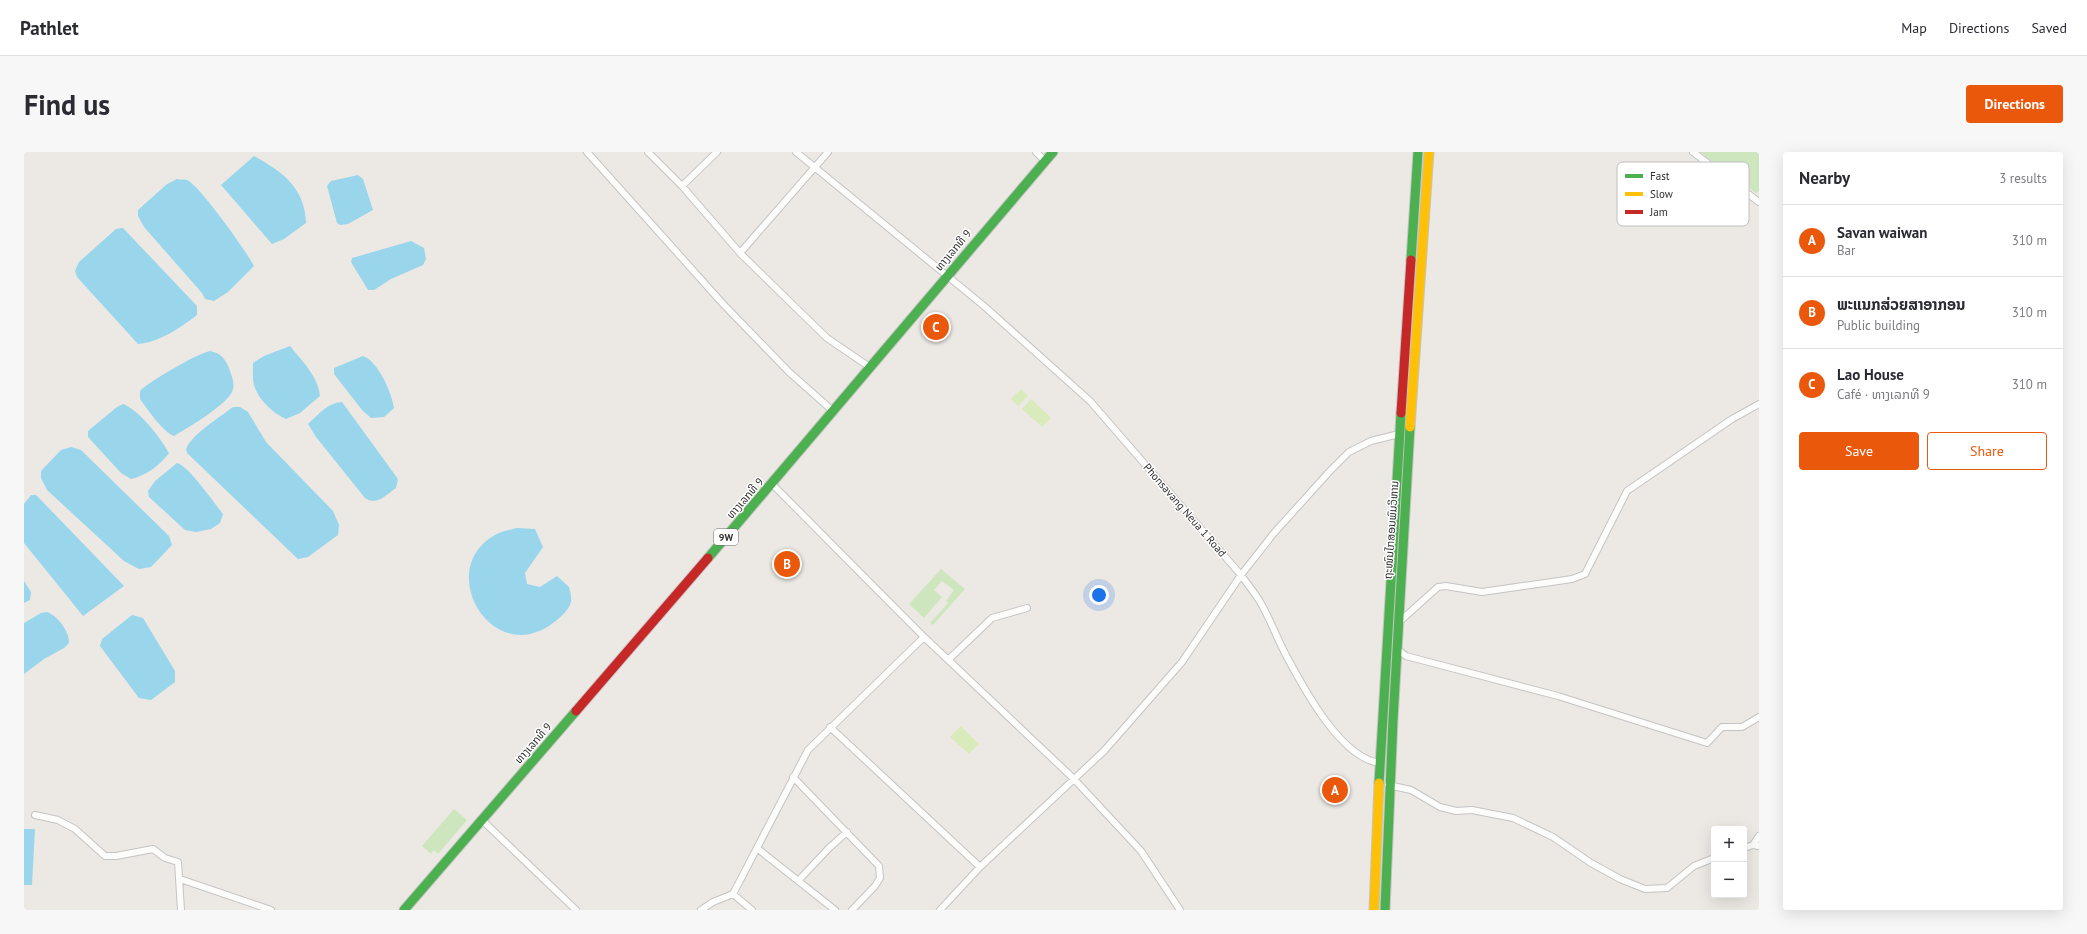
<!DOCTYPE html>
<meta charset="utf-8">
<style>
:root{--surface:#fff;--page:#f7f7f7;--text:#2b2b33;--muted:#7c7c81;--line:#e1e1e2;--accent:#ea580c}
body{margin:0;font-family:"PT Sans","Noto Sans Lao",sans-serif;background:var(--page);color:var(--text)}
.controls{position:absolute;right:12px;bottom:12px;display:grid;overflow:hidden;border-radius:4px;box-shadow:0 4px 16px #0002}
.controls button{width:36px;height:36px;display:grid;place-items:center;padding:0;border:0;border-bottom:1px solid var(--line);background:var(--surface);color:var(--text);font:20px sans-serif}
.you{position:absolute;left:1075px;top:443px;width:14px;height:14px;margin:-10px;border:3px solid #fff;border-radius:50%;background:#1a73e8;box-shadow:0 0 0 6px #1a73e833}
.badge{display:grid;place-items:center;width:26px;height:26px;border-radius:50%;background:var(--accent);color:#fff;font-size:13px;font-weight:700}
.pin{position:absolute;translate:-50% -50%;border:2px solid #fff;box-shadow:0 1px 4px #0006}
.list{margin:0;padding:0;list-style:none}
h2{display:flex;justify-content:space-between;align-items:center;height:52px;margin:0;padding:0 16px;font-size:17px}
h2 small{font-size:13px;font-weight:400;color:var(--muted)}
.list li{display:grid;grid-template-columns:26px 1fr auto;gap:12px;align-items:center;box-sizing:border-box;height:72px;padding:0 16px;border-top:1px solid var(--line)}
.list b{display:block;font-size:15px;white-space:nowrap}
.list p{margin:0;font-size:13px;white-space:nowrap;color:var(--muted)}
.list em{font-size:13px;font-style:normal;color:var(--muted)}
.actions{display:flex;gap:8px;padding:12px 16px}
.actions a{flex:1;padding:9px 0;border:1px solid var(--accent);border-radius:4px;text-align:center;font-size:14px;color:var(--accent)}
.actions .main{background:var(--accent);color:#fff}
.map{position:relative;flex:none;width:1735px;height:758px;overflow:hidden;border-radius:4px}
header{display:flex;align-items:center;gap:24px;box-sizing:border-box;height:56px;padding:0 20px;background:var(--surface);border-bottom:1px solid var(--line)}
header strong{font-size:19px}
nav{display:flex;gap:22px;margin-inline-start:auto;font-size:14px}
.intro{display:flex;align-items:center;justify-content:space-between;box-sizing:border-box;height:96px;padding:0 24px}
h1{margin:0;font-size:28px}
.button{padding:10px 18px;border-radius:4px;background:var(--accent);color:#fff;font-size:14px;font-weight:700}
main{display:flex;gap:24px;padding:0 24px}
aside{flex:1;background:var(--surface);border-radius:4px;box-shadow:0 4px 16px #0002}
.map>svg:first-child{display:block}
</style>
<header>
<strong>Pathlet</strong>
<nav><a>Map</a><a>Directions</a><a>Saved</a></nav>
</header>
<div class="intro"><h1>Find us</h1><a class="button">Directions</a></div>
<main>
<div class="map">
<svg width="1735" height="758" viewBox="0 0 1735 758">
<rect width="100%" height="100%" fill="#ece8e4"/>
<path fill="#cee6be" d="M1676 0H1735V39L1732 41Z
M917 417 941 437 909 473 906 471 924 451 922 449 930 438 918 429 910 438 918 445 900 466 885 452Z
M430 657 443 668 414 702 410 698 407 702 398 694Z"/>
<path fill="#d9eabb" d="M997 237 1004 244 994 254 987 247Z
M1007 247 1027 266 1018 275 998 257Z
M937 574 955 592 945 602 926 585Z"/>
<path fill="#99d6ec" d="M230 4C259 20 281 36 282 71L260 87 248 92 197 33Z
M334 23 339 27 349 58 324 72 316 73 313 71 303 34 307 29Z
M153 27C156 28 160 27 163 28 175 33 223 100 230 114L204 140 190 149 181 147 178 141 120 75 114 64V58L143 32Z
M99 76 173 154V163C156 176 136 190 114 192L53 125 51 119 55 110 92 77Z
M387 89 400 96 402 107 399 113 367 127 350 138H344L327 110 328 106Z
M266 194C278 209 294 224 296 244L276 261 262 267C250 262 236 249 231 236 228 228 229 220 229 211L240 204Z
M186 199C196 201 201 206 205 216 207 223 212 232 208 240 202 253 164 276 150 284 139 280 124 258 116 247V239C124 230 174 201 186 199Z
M339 204C354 209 368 241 370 256L360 265 347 266 338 258 310 222V216Z
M318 250 374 327 372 336C362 343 353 354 341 346L292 285 284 272C295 262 303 251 318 250Z
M99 252C115 258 136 285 145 301 136 313 122 324 107 327L97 321 64 285V279L93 255Z
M209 255H216L224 260 242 290 309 359 315 373 314 383 284 405 274 407 163 301 162 297C168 282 195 266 209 255Z
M47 295 57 298 145 384 148 393 127 415 115 417 100 409 23 338 17 326V319L37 298Z
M153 311C165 314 190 351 199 362L196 371 187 377 172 380 161 378 125 345 124 339 131 329Z
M7 343H12L16 347 100 434 59 464 0 391V352Z
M492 376 511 377 519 395 501 421 503 432 516 435 533 424 545 435C546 439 548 446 547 450 545 458 536 466 529 471 467 518 407 413 475 381 480 379 487 378 492 376Z
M0 429 7 440 6 448 0 451Z
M23 460C33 463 46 480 45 491L40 496 20 507 0 522V471L17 461Z
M108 463 119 466 151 519V530L127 548 115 546 76 494 78 487Z
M0 677H11L8 733H0Z"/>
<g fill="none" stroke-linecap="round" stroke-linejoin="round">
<defs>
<path id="street" d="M563 0 700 153 765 220 810 260
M624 0 658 34 716 101 766 150 803 186 847 216
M772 0 960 154 1066 249 1217 423C1223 431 1229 439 1235 448 1246 466 1253 487 1263 505 1280 537 1318 608 1357 611
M1012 0 1021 9
M1669 0 1735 50
M658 34 693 0
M716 101 804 0
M748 332 900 485 1049 626 1117 699 1156 758
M1374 471 1414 435 1422 434 1458 440 1548 427 1561 422 1603 339 1708 267 1735 252
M1373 497 1382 504 1534 544 1683 591 1698 575H1718L1735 565
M924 508 968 466 1003 456
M806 575 956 715
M769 625 855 714 856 726 851 734 828 758
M1364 633 1387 638 1416 655 1432 659 1448 658 1489 666 1529 685 1567 711 1596 727 1621 737 1643 736 1670 714 1690 706
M11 663 34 668 51 677 81 704H92L129 697 141 706 154 710 157 758
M458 668 552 758
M1729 693 1735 684
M1720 696 1729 693 1735 694
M734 697 811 758
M156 727 247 758
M774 729 805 696 823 680
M709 742 728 758
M677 758 689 750 709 742 784 598 900 485
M916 758 956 715 1080 599 1158 510 1217 423 1250 381 1305 320 1325 300 1347 289 1375 282"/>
<path id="fast" d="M1387 108 1394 0
M684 406 1029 0
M1355 631 1377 261
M380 758 552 559
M1361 758 1369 568 1386 275"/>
<path id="slow" d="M1386 275 1405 0
M1350 758 1355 631"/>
<path id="jam" d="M1377 261 1387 108
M552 559 684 406"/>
</defs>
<use href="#street" stroke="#c5c4c5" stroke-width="8"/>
<use href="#fast" stroke="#c6c5c4" stroke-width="11"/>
<use href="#slow" stroke="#c6c5c4" stroke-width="11"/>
<use href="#jam" stroke="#c6c5c4" stroke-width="11"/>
<use href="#street" stroke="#fcfcfb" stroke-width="6"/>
<use href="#fast" stroke="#4caf50" stroke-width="9"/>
<use href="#slow" stroke="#ffc107" stroke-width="9"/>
<use href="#jam" stroke="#c62828" stroke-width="9"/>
</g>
<g text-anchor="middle" stroke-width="3" stroke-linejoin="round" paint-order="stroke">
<rect fill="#fff" stroke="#6d6d6d" stroke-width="1" x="690" y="377" width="24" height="16" rx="3"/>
<g font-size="10" font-weight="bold" fill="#2e2e2e">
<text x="702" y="389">9W</text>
</g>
<g font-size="11" fill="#2e2e2e" stroke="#fff">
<text transform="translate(929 98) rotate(-50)" y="4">ທາງເລກທີ 9</text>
<text transform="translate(721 346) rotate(-49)" y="4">ທາງເລກທີ 9</text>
<text transform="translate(1161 358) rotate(49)" y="4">Phonsavang Neua 1 Road</text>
<text transform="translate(1367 378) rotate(-86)" y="4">ຖະໜົນໄກສອນພົມວິຫານ</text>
<text transform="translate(509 591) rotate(-49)" y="4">ທາງເລກທີ 9</text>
</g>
</g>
<rect x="1593" y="10" width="132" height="64" rx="6" fill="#fff" stroke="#c0c0c0" stroke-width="1"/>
<rect x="1601" y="22" width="18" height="4" fill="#4caf50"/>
<rect x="1601" y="40" width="18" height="4" fill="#ffc107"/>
<rect x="1601" y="58" width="18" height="4" fill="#c62828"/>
<g font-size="11" fill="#2e2e2e">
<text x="1626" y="28">Fast</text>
<text x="1626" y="46">Slow</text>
<text x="1626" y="64">Jam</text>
</g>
</svg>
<div class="controls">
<button>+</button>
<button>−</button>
</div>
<div class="you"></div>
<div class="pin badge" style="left:1311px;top:638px">A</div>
<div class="pin badge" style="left:763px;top:412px">B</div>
<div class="pin badge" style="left:912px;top:175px">C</div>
</div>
<aside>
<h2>Nearby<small>3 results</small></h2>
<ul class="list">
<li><span class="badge">A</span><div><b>Savan waiwan</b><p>Bar</p></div><em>310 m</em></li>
<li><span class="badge">B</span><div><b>ພະແນກສ່ວຍສາອາກອນ</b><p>Public building</p></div><em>310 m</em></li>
<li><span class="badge">C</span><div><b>Lao House</b><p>Café · ທາງເລກທີ 9</p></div><em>310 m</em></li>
</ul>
<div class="actions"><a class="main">Save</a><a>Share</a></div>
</aside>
</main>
